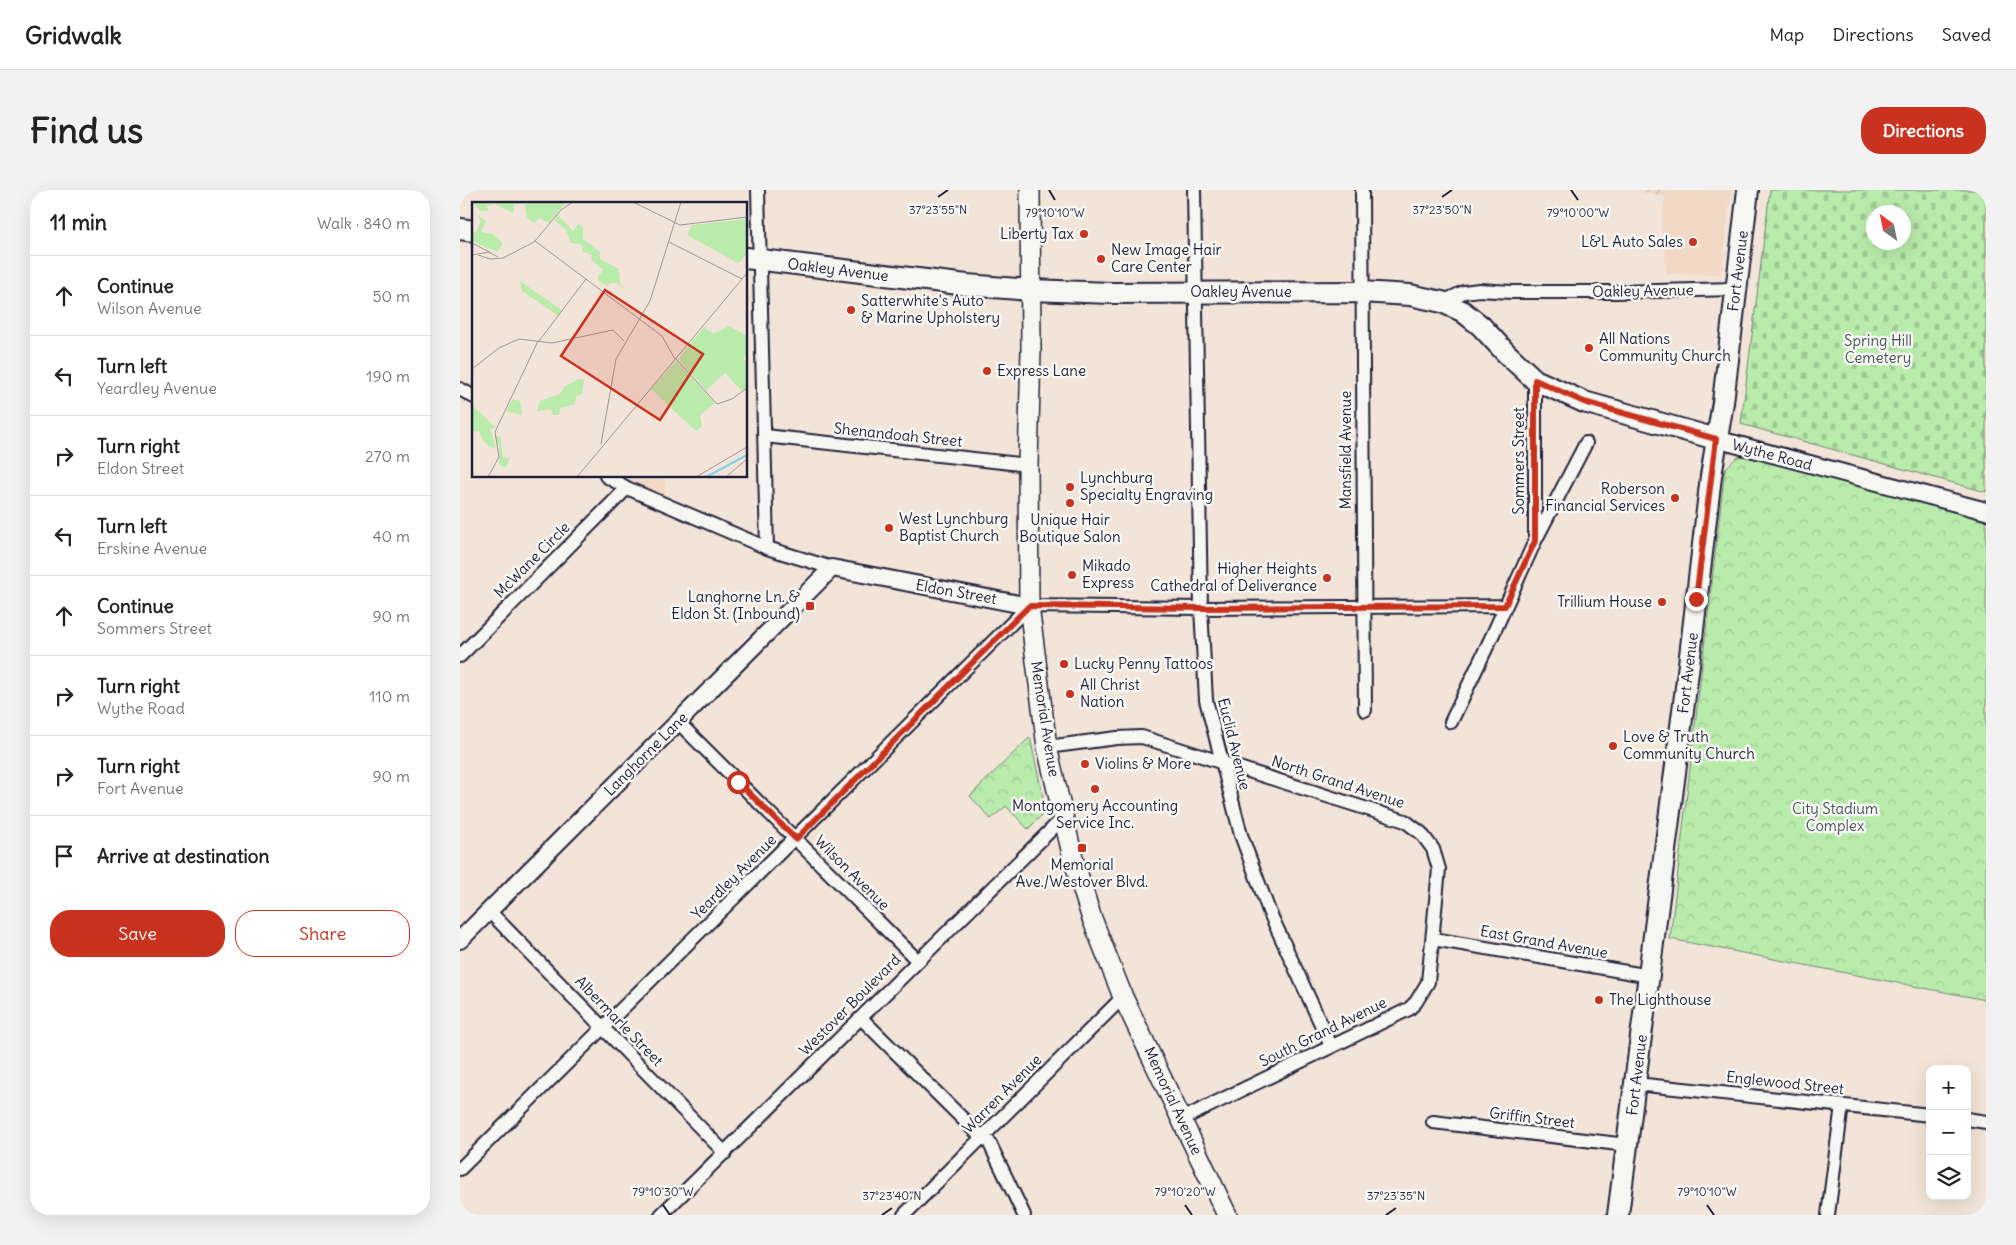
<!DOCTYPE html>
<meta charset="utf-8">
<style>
:root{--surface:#fff;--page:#f2f2f2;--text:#222;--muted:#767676;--line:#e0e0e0;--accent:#c8321e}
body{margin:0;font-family:Delius,sans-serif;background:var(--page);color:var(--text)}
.controls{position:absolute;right:15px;bottom:15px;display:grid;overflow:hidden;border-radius:10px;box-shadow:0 5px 20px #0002}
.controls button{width:45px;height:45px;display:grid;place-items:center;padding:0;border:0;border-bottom:1px solid var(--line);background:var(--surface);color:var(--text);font:25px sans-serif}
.compass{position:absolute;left:1406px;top:15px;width:45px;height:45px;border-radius:50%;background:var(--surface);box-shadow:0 5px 20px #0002;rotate:327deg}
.stop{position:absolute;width:15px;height:15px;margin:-11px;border:4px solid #c8321e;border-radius:50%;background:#fff}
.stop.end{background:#c8321e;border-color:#fff;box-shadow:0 1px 5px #0008}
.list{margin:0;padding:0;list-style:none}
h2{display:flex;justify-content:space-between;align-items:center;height:65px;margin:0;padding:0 20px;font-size:21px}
h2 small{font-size:16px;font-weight:400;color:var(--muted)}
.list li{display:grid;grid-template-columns:32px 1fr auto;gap:15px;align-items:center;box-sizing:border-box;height:80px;padding:0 20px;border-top:1px solid var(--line)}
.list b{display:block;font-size:19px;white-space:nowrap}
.list p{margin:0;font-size:16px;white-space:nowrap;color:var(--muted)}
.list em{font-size:16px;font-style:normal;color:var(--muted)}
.actions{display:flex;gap:10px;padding:15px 20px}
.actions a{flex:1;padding:11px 0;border:1px solid var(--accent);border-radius:20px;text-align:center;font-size:18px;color:var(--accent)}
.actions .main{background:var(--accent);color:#fff}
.icon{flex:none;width:28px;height:28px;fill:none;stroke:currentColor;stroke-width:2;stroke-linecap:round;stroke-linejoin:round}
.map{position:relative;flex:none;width:1526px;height:1025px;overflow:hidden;border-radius:20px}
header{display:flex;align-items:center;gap:30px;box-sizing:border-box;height:70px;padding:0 25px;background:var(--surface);border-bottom:1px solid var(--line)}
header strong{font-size:24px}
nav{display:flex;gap:28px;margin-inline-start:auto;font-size:18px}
.intro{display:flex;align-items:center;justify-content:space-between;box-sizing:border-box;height:120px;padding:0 30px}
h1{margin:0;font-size:35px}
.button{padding:12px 22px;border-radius:20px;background:var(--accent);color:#fff;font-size:18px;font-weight:700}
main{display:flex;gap:30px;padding:0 30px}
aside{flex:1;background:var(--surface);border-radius:20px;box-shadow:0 5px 20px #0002}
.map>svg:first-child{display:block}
</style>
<header>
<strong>Gridwalk</strong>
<nav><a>Map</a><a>Directions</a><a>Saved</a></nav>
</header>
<div class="intro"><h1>Find us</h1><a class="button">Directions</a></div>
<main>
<aside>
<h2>11 min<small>Walk · 840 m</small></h2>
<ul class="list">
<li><svg class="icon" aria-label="ahead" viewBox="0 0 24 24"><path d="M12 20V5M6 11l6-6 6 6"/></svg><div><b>Continue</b><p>Wilson Avenue</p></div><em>50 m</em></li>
<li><svg class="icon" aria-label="left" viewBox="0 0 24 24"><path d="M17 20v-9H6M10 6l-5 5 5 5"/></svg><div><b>Turn left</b><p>Yeardley Avenue</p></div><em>190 m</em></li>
<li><svg class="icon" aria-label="right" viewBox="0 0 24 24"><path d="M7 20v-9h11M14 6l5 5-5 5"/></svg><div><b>Turn right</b><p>Eldon Street</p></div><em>270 m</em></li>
<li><svg class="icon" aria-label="left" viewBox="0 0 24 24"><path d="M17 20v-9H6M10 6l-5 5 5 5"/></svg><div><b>Turn left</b><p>Erskine Avenue</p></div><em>40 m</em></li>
<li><svg class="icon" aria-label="ahead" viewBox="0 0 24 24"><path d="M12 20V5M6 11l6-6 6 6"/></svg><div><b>Continue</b><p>Sommers Street</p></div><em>90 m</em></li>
<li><svg class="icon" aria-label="right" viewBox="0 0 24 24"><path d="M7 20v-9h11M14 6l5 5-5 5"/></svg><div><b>Turn right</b><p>Wythe Road</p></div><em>110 m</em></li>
<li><svg class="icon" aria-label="right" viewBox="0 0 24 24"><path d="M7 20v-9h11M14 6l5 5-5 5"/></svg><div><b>Turn right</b><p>Fort Avenue</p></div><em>90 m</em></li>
<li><svg class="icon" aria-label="arrive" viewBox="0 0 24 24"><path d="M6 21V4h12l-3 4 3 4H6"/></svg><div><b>Arrive at destination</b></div></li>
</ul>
<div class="actions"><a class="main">Save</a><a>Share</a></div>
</aside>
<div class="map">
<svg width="1526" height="1025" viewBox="0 0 1526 1025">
<defs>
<pattern id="industrial-furrows" width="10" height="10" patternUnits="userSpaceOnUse" patternTransform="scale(1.25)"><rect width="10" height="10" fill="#f0d8c5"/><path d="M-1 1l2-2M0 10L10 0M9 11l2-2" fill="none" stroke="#ceb9aa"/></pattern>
<pattern id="cemetery-stones" width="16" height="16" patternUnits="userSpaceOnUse" patternTransform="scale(1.25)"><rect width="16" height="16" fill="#b9ebab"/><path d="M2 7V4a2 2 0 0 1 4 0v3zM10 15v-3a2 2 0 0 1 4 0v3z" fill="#9fc994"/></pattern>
<pattern id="park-crowns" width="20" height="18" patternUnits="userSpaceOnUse" patternTransform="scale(1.25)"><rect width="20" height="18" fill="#b9ebab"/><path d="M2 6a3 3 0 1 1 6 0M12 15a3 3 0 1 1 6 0" fill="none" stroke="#9fc994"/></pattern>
</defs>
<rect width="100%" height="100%" fill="#f2e4d8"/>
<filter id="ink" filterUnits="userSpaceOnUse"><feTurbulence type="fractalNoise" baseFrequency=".02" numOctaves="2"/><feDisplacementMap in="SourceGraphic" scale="10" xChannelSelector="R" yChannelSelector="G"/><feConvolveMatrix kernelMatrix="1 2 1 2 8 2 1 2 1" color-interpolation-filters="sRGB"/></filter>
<g filter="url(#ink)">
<path fill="#f0d8c5" d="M1208 0H1271L1261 84H1206L1205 61 1201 39 1205 6Z
M164 286H205V305L201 307Z"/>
<path fill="url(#industrial-furrows)" d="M1174 0H1208L1205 6Z"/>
<path fill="url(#cemetery-stones)" stroke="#6e8673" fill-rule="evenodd" d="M1310 0H1526V302L1281 234ZM1414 22H1444V52H1414Z"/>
<path fill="url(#park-crowns)" stroke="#6e8673" d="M1294 265 1526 328V810L1210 749 1265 279 1277 267Z
M570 547 586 621 568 639 546 616 531 629 510 606Z"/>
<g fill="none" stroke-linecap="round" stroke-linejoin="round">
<defs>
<path id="minor" d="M298 0 307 358
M734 0 741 418 746 510 781 645 809 721 871 856
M902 0 905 520
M982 112 1004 102 1019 100 1052 102H1157L1275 99
M0 199 14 207
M305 246 568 275
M146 286 167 298 307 358 372 378
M1075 347V190
M0 466 167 298
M218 532 458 771
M991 532 1033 444 1075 351 1126 253
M587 557 657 548 682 547 945 631 961 643 973 659 979 679 968 792 956 812 949 819 722 929
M29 721 265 963
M973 749 1190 786
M401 828 513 939 529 952 564 1025
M1176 894 1470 925
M1507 929 1526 932
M973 932 1167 955
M0 979 569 416 741 418 1045 416
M201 1025 603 628
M444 1025 663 807
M1368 1025 1382 915"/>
<path id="tertiary" d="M1256 249 1526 321
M0 750 372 378 569 416"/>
<path id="secondary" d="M570 0 571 160 568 275 569 416 587 557 613 668 631 726 663 807 767 1025"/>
<path id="primary" d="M0 39 14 41
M286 68 507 95 571 100 651 103 901 102 950 105 982 112 1002 121 1021 136 1046 163 1075 190 1124 212 1256 249
M1158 1025 1229 474 1251 286 1263 212 1288 0"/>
</defs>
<use href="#minor" stroke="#22223b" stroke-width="16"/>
<use href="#tertiary" stroke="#22223b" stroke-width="20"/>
<use href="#secondary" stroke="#22223b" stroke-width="22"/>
<use href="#primary" stroke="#22223b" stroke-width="24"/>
<use href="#minor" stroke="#f6f6f2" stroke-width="12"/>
<use href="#tertiary" stroke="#f6f6f2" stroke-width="16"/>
<use href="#secondary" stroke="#f6f6f2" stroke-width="19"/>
<use href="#primary" stroke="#f6f6f2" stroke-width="20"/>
</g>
</g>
<g fill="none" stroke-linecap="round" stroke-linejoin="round" filter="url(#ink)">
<path stroke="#c8321e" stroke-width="6" d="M278 592 336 649 569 416 741 418 1045 416 1075 351V190L1124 212 1256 249 1236 409"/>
</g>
<path fill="none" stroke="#22223b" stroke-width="2" d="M589 0 595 10M1111 0 1118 10M478 7 488 0M982 7 992 0M203 1015 210 1025M725 1015 732 1025M1247 1015 1254 1025M422 1025 432 1018M926 1025 936 1018"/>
<g fill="#c8321e" stroke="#f6f6f2" stroke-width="2">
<circle cx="624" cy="44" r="5"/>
<circle cx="1233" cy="52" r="5"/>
<circle cx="641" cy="69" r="5"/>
<circle cx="391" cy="120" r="5"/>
<circle cx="1129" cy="158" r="5"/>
<circle cx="527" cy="181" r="5"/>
<circle cx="610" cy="297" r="5"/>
<circle cx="1215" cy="308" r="5"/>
<circle cx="610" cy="313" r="5"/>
<circle cx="429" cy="338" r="5"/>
<circle cx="612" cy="385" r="5"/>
<circle cx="867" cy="388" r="5"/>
<circle cx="1202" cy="412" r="5"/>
<rect x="345" y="411" width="10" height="10" rx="2.5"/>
<circle cx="604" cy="474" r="5"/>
<circle cx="610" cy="504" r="5"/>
<circle cx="1153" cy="556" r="5"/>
<circle cx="625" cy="574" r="5"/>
<circle cx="635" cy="599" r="5"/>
<rect x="617" y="653" width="10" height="10" rx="2.5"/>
<circle cx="1139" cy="810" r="5"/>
</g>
<g text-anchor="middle" stroke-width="5" stroke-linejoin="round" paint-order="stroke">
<g font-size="15" fill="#22223b" stroke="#f6f6f2" text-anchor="start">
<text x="614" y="49" text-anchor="end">Liberty Tax</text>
<text x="1223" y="57" text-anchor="end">L&amp;L Auto Sales</text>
<text x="651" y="65">New Image Hair<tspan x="651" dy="17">Care Center</tspan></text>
<text x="401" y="116">Satterwhite's Auto<tspan x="401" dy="17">&amp; Marine Upholstery</tspan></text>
<text x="1139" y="154">All Nations<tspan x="1139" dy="17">Community Church</tspan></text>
<text x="537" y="186">Express Lane</text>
<text x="620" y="293">Lynchburg<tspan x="620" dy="17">Specialty Engraving</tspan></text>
<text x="1205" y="304" text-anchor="end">Roberson<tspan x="1205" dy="17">Financial Services</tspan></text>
<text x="439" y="334">West Lynchburg<tspan x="439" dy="17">Baptist Church</tspan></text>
<text x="610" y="335" text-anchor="middle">Unique Hair<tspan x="610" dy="17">Boutique Salon</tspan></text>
<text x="622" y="381">Mikado<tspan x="622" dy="17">Express</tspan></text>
<text x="857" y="384" text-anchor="end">Higher Heights<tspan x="857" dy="17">Cathedral of Deliverance</tspan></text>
<text x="340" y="412" text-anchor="end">Langhorne Ln. &amp;<tspan x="340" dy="17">Eldon St. (Inbound)</tspan></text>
<text x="1192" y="417" text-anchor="end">Trillium House</text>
<text x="614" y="479">Lucky Penny Tattoos</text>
<text x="620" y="500">All Christ<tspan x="620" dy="17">Nation</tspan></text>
<text x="1163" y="552">Love &amp; Truth<tspan x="1163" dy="17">Community Church</tspan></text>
<text x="635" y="579">Violins &amp; More</text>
<text x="635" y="621" text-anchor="middle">Montgomery Accounting<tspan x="635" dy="17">Service Inc.</tspan></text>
<text x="622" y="680" text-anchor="middle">Memorial<tspan x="622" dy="17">Ave./Westover Blvd.</tspan></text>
<text x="1149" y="815">The Lighthouse</text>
</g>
<g font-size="15" fill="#22223b" stroke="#f6f6f2">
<text transform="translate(378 80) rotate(7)" y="5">Oakley Avenue</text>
<text transform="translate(1278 81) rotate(-83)" y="5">Fort Avenue</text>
<text transform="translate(1183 101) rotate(-1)" y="5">Oakley Avenue</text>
<text x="781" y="107">Oakley Avenue</text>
<text transform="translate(438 245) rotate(6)" y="5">Shenandoah Street</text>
<text transform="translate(886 260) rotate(-90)" y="5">Mansfield Avenue</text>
<text transform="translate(1312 265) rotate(15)" y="5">Wythe Road</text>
<text transform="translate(1059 271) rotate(-90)" y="5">Sommers Street</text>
<text transform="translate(72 370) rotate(-45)" y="5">McWane Circle</text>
<text transform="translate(496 402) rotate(10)" y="5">Eldon Street</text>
<text transform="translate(1228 483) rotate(-83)" y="5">Fort Avenue</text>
<text transform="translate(585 529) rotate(81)" y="5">Memorial Avenue</text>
<text transform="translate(774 554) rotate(76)" y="5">Euclid Avenue</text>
<text transform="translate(186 564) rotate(-45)" y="5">Langhorne Lane</text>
<text transform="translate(878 592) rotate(18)" y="5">North Grand Avenue</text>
<text transform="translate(392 683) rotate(45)" y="5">Wilson Avenue</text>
<text transform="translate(274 687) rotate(-45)" y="5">Yeardley Avenue</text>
<text transform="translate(1084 752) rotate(10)" y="5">East Grand Avenue</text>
<text transform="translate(390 815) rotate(-45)" y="5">Westover Boulevard</text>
<text transform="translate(159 831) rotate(46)" y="5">Albermarle Street</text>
<text transform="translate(863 842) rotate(-26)" y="5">South Grand Avenue</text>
<text transform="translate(1177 885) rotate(-83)" y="5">Fort Avenue</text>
<text transform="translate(1325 893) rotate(6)" y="5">Englewood Street</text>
<text transform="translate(542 904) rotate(-45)" y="5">Warren Avenue</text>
<text transform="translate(713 911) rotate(65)" y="5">Memorial Avenue</text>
<text transform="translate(1072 928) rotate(7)" y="5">Griffin Street</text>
</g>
<g font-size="15" fill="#485457" stroke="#f6f6f2">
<text x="1418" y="156">Spring Hill<tspan x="1418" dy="17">Cemetery</tspan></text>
<text x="1375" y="624">City Stadium<tspan x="1375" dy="17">Complex</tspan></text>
</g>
</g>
<g transform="translate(12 12)">
<rect width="275" height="275" fill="#f2e4d8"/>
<path d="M48 79 91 109 87 114 50 89Z" fill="#b9ebab"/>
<path d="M0 0H94L77 21 67 16 62 21 55 16 53 2H42V11L22 2 15 4 16 9H9ZM6 13 14 19 9 30 21 32 31 41 25 50 0 39V31L4 30 9 19ZM86 13 101 29 106 22 111 26V37L128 50V57L147 67 148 82 156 89 145 81H137L136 85 126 78V74L132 68 119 58 120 53 111 50 109 42 99 41 94 28 83 18ZM107 177 112 178 110 192 104 194 103 202 88 206 87 213H81L79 207 65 209 68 199 88 192 92 185ZM41 197 48 199 50 213 34 209ZM0 203 24 226 18 227 24 245 19 246 11 239 7 229 0 230ZM23 234H28L31 255 38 256 34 266 27 262V244Z" fill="#b9ebab"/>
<path d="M257 124 275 134V151L271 156 275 161V186L270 189 253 171 234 188 206 157 232 125 241 132Z" fill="#b9ebab"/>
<path d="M275 17V52L266 61 215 33 220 23ZM204 159 243 201 228 213 230 224 224 229 179 187Z" fill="#b9ebab"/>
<path fill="none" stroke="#87d2e7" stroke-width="2.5" d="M234 275 275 253"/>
<path fill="none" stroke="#9f9699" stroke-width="1" d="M161 0 208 23 275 15M63 39 190 134 203 157M197 40 270 77M0 41 19 51M0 53 17 50 26 55M6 53 18 57 31 56 62 40 89 8 101 0M67 139 114 77M204 157 245 202 260 197 275 186M0 167 27 146 47 137 80 141 141 128 152 139M129 242 144 157 178 99 209 0M16 275 27 255 23 230 66 139M105 275 275 71M224 275 275 245M254 275 275 257"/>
<path fill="#c8321e" fill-opacity="0.15" stroke="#c8321e" stroke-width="2.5" d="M133 88 231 152 188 218 89 154Z"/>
<rect width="275" height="275" fill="none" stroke="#22223b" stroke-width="2.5"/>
</g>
<g font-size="12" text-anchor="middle" fill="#22223b" stroke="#f6f6f2" stroke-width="5" stroke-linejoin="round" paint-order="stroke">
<text x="478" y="24">37°23'55"N</text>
<text x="982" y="24">37°23'50"N</text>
<text x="1118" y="27">79°10'00"W</text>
<text x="595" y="27">79°10'10"W</text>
<text x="203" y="1006">79°10'30"W</text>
<text x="725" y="1006">79°10'20"W</text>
<text x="1247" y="1006">79°10'10"W</text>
<text x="432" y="1010">37°23'40"N</text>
<text x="936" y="1010">37°23'35"N</text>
</g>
</svg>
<div class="controls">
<button>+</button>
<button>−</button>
<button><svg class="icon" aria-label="layers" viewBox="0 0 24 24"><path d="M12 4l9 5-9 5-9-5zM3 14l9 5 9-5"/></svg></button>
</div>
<svg class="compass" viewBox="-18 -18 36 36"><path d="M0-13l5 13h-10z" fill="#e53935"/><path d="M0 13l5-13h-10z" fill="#767676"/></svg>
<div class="stop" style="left:278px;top:592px"></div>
<div class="stop end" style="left:1236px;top:409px"></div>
</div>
</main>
